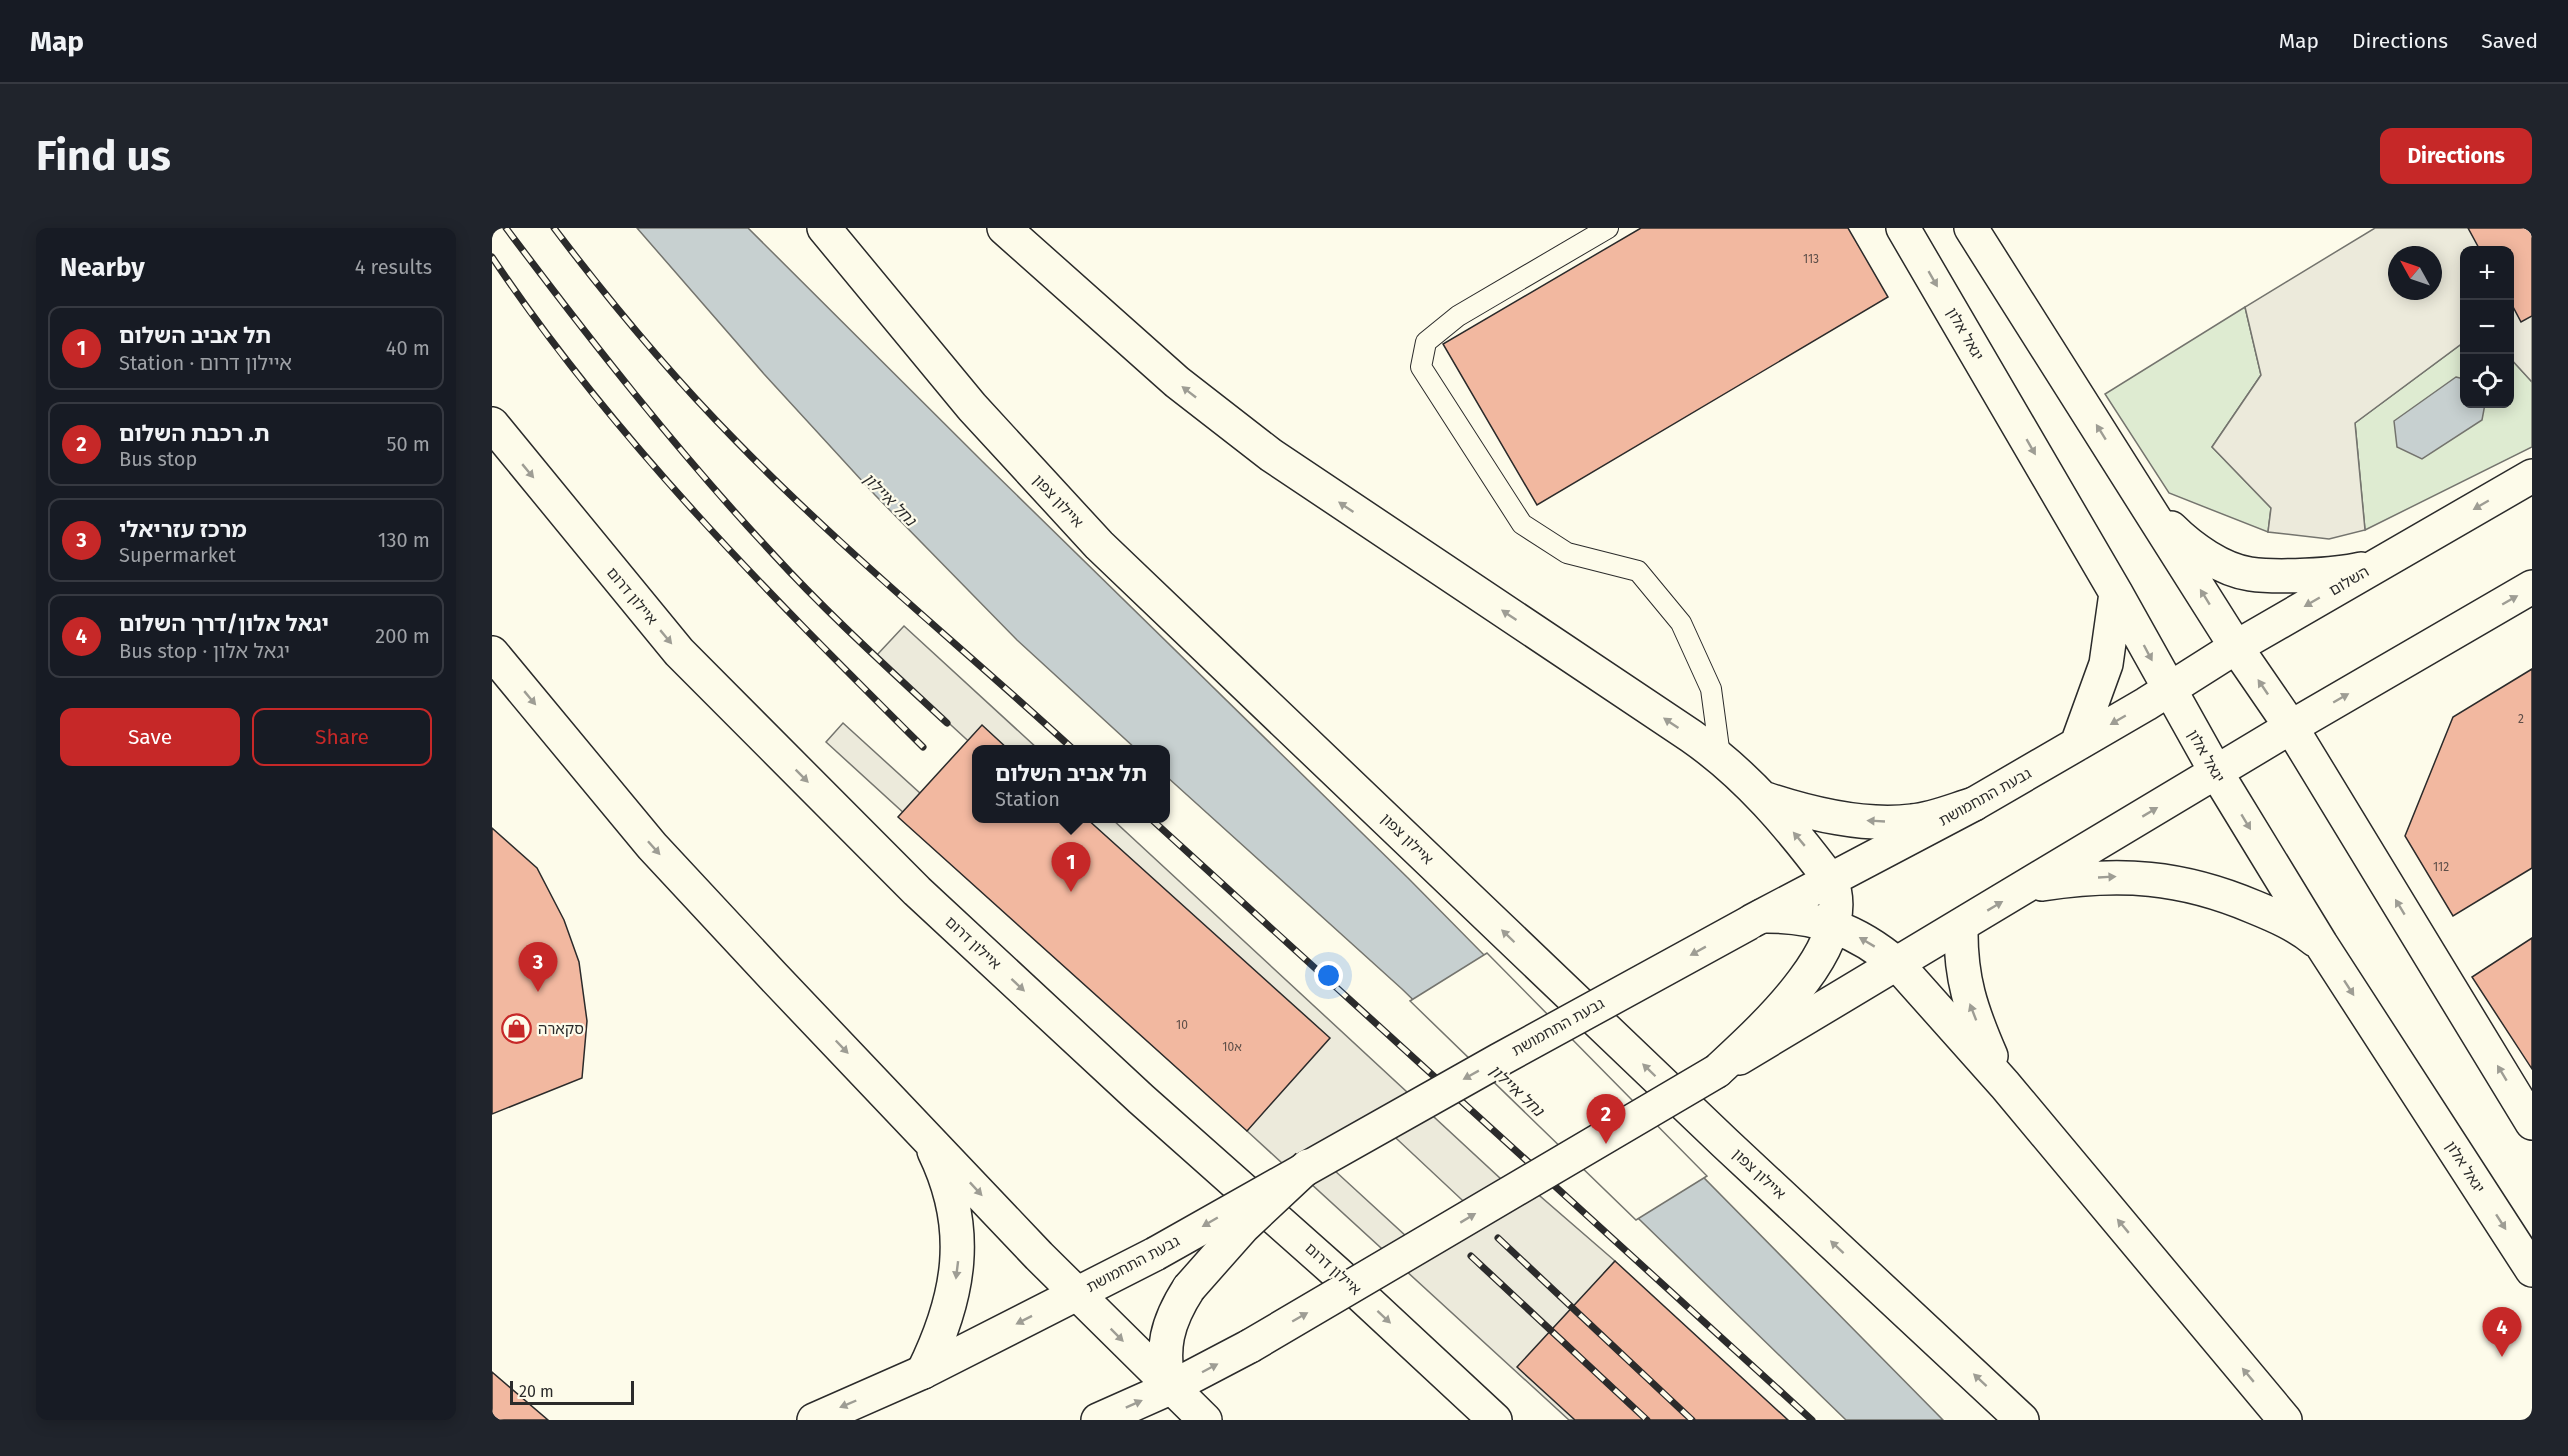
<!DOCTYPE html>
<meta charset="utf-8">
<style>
:root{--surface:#171b24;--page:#20242c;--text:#f1f3f6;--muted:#9ea1a6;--line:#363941;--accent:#c62828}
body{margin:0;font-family:"Fira Sans","Noto Sans Hebrew",sans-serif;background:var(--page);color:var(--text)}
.controls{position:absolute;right:18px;top:18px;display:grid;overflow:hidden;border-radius:12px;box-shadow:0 3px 15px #0003}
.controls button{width:54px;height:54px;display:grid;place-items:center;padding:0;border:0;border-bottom:2px solid var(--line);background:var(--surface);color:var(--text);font:30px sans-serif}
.compass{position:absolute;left:1896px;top:18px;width:54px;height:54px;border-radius:50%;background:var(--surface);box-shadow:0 3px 15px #0003;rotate:310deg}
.scale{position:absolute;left:18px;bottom:15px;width:124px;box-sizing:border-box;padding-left:6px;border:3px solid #2b2b2b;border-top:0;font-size:16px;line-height:21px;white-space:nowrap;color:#2b2b2b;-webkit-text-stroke:4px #fdfbea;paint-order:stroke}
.you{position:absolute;left:837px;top:748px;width:21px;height:21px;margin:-15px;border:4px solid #fff;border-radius:50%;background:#1a73e8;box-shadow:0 0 0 9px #1a73e833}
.badge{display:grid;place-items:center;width:39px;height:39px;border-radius:50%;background:var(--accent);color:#fff;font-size:20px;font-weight:700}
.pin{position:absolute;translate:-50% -50px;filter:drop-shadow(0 2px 3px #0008)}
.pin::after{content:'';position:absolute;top:32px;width:21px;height:18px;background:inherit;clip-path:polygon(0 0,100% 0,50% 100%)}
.popup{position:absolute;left:480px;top:517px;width:198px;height:78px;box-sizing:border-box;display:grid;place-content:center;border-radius:12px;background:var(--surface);filter:drop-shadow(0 2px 4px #0005);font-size:20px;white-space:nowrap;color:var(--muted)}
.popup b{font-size:22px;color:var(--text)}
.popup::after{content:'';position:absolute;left:50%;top:100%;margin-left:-12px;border:12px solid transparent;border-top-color:var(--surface)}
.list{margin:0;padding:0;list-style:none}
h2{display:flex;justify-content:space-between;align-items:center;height:78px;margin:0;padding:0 24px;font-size:26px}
h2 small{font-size:20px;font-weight:400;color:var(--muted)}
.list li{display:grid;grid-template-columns:39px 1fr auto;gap:18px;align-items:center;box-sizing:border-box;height:84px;margin:0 12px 12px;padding:0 12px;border:2px solid var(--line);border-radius:12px}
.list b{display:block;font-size:22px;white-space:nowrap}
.list p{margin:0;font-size:20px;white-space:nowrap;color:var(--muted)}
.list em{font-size:20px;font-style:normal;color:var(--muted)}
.actions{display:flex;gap:12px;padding:18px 24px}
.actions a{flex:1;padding:14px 0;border:2px solid var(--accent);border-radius:12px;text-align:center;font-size:21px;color:var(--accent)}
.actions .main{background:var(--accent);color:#fff}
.icon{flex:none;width:33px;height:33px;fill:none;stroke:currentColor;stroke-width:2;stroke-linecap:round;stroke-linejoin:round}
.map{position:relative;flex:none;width:2040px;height:1192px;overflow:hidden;border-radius:12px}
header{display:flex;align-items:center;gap:36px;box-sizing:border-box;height:84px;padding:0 30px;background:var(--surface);border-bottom:2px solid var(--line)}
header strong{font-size:28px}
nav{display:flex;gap:33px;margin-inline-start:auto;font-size:21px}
.intro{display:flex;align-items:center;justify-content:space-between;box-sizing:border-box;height:144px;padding:0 36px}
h1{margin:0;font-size:42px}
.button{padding:15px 27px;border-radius:12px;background:var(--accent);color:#fff;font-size:21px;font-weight:700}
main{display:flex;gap:36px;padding:0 36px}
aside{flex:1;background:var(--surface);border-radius:12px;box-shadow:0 3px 15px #0003}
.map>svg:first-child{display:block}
</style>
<header>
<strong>Map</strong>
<nav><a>Map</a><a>Directions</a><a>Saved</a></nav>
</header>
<div class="intro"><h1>Find us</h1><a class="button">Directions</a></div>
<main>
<aside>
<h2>Nearby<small>4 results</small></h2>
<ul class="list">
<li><span class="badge">1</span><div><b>תל אביב השלום</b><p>Station · איילון דרום</p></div><em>40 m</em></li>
<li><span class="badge">2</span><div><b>ת. רכבת השלום</b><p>Bus stop</p></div><em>50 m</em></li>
<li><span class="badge">3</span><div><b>מרכז עזריאלי</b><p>Supermarket</p></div><em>130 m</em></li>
<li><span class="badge">4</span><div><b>יגאל אלון/דרך השלום</b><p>Bus stop · יגאל אלון</p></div><em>200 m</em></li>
</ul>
<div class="actions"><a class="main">Save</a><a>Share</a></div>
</aside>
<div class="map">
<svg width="2040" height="1192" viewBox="0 0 2040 1192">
<rect width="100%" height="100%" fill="#fdfbea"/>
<path fill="#deebd1" stroke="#74746e" stroke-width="1.5" d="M1753 79 1769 147 1720 219 1779 280 1776 304 1677 265 1613 166Z
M1972 114V176H2018V130L2040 154V219L1873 302 1863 195Z"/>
<path fill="#eceadb" stroke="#74746e" stroke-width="1.5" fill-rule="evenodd" d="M1883 0H2040V154L2018 130V22H1972V114L1863 195 1873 302 1837 311 1776 304 1779 280 1720 219 1769 147 1753 79ZM1905 27H1941V63H1905Z
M412 398 546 521H485L384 428Z
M351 495 775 881 560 591H620L1022 963 1034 956 1123 1033 1112 1045 1116 1192H1077L806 944 802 946 755 903 757 900 334 514ZM890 897 984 985 926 1019 830 931Z"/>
<path fill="#c7d0d0" stroke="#74746e" stroke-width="1.5" d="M145 0H256L494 237 916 650 1451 1192H1354L910 761 674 548V522L644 521 525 412 383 267 272 146Z
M1964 149 1972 151V176H1993L1990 192 1930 231 1905 219 1902 193Z"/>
<path fill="#fdfbea" stroke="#74746e" stroke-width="1.5" d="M995 725 1215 948 1144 992 918 773Z"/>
<path fill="#f2b8a0" stroke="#2b2b2b" stroke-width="1.5" d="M1149 0H1356L1396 69 1045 277 951 116Z
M1976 0H2040V88L2029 94 2018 73V22H1988Z
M1976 0H2040V88L2029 94 2018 73V22H1988Z
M2040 441V640L1961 688 1913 608 1961 489Z
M490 497 517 522H484V590H594L838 810 755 903 406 589Z
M0 600 45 640 72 692 87 734 95 793 90 850 0 886Z
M2040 710V841L1980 749Z
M1123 1033 1296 1192H1083L1025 1139Z
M0 1144 56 1192H0Z"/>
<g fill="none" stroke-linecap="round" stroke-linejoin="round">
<defs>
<path id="lane" d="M1116 0 966 88 934 114 929 139 1030 296 1075 325 1146 343 1189 395 1219 461 1228 528"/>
<path id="secondary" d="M1411 0 1624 365 1724 544 1829 716 2040 1042
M1479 0 1744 419 1799 499 2040 895
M1679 300C1699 320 1730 342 1758 346 1785 350 1843 347 1869 341
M1585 516 1614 436 1624 365
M1550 656C1628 644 1689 648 1762 679 1784 688 1805 697 1823 712
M1260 693 1482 576 1654 476 1744 419 2040 248
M1247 830 1799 499 2040 359
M322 1192 431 1144 663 1026
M606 1192 678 1160 758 1118"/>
<path id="highway" d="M332 0 480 179 607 317 1233 915 1530 1192
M512 0 685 154 779 227 1199 508C1255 547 1298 598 1339 653 1367 716 1266 805 1225 843
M0 196 187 424 425 663 649 871 846 1046 1003 1192
M0 425 160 618 281 748 547 1028 713 1192
M1274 571C1319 586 1371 599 1420 593 1441 591 1462 582 1482 576
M1270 688C1324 687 1365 702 1406 737L1513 857 1793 1192
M1469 698C1468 750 1479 782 1499 828
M431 1144C468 1069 480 1001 442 923
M678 1160C668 1121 675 1094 697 1060"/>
</defs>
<use href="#lane" stroke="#2b2b2b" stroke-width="22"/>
<use href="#secondary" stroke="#2b2b2b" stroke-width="36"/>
<use href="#highway" stroke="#2b2b2b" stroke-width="36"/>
<use href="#lane" stroke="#fdfbea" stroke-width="20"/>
<use href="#secondary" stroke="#fdfbea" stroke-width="33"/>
<use href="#highway" stroke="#fdfbea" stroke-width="33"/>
<defs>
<path id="rail" d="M14 0C99 113 185 223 282 327 336 386 396 440 455 495
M62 0C118 74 179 147 244 213 350 322 470 419 582 522
M0 29C121 210 277 366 431 519
M658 590 1320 1192
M1006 1010 1200 1192
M979 1028 1155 1192"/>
</defs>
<use href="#rail" stroke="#2b2b2b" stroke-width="7"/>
<use href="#rail" stroke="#fdfbea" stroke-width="4.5" stroke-dasharray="14" stroke-linecap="butt"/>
<defs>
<path id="secondary-bridge" d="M663 1026 1007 832 1257 695
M758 1118 1225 843"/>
<path id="highway-bridge" d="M697 1060 751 999 816 938"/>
</defs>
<use href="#secondary-bridge" stroke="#2b2b2b" stroke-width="36" stroke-linecap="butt"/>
<use href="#highway-bridge" stroke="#2b2b2b" stroke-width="36" stroke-linecap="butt"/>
<use href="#secondary-bridge" stroke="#fdfbea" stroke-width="33"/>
<use href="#highway-bridge" stroke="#fdfbea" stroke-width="33"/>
</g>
<defs><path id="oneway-solid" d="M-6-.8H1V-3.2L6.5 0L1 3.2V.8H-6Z" transform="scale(1.5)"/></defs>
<g fill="#9e9d94">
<use href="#oneway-solid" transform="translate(1441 51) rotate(60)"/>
<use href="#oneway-solid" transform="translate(697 164) rotate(-142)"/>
<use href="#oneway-solid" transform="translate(1609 204) rotate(-122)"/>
<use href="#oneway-solid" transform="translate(1539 219) rotate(60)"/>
<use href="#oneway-solid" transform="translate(36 243) rotate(50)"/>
<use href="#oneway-solid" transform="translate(1989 277) rotate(150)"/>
<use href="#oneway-solid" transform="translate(854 279) rotate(-146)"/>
<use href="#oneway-solid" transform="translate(1713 369) rotate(-122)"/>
<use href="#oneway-solid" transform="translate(2018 372) rotate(-30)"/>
<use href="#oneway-solid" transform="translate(1820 374) rotate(150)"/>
<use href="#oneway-solid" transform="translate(1017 387) rotate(-146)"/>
<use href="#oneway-solid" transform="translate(174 409) rotate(50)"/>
<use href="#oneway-solid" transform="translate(1656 425) rotate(62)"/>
<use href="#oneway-solid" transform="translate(1771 459) rotate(-124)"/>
<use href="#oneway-solid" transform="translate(38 470) rotate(50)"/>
<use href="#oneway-solid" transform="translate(1849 470) rotate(-30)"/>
<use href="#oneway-solid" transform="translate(1626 492) rotate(150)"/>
<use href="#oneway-solid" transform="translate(1179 495) rotate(-146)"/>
<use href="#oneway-solid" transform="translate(310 548) rotate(45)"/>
<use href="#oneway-solid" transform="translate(1658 584) rotate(-31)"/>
<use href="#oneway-solid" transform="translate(1384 593) rotate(-177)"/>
<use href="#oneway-solid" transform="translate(1754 594) rotate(59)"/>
<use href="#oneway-solid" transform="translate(1307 611) rotate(-130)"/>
<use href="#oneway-solid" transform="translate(162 620) rotate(48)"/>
<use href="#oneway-solid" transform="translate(1615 649) rotate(-3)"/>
<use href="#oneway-solid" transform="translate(1503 678) rotate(-31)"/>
<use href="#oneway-solid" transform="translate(1908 679) rotate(-121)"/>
<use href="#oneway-solid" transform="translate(1016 708) rotate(-136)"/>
<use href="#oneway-solid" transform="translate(1375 714) rotate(-149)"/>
<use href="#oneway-solid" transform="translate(1206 723) rotate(151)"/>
<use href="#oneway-solid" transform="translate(526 757) rotate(43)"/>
<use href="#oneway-solid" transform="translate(1857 760) rotate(57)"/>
<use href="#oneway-solid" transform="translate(1481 784) rotate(-111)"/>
<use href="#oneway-solid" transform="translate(350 819) rotate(46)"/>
<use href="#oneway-solid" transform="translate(1157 842) rotate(-136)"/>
<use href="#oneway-solid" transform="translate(2010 845) rotate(-121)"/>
<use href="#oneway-solid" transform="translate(979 847) rotate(151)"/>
<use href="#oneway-solid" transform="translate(484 961) rotate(47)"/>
<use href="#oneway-solid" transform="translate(976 990) rotate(-31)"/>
<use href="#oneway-solid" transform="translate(718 994) rotate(150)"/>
<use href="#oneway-solid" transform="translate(2009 994) rotate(57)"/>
<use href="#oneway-solid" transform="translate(1631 998) rotate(-130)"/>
<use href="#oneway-solid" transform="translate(1345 1019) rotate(-137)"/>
<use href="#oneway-solid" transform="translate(465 1042) rotate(97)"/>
<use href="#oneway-solid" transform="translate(808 1089) rotate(-30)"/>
<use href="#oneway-solid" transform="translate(892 1089) rotate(43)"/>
<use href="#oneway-solid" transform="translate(532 1092) rotate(153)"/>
<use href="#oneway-solid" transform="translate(625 1107) rotate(45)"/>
<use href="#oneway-solid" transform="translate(718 1140) rotate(-28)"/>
<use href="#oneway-solid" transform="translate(1756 1147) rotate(-130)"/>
<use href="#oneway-solid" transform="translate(1488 1152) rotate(-137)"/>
<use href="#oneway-solid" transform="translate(356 1176) rotate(157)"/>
<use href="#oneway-solid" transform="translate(642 1176) rotate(-24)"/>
</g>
<defs>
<symbol id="shop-ring" viewBox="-11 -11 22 22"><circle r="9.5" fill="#fdfbea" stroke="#c62828" stroke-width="1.5"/><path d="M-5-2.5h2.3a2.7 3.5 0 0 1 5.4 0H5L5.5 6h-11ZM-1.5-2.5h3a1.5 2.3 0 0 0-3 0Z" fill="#c62828"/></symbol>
</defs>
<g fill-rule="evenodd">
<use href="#shop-ring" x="8" y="784" width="33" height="33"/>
</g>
<g text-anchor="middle" stroke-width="4.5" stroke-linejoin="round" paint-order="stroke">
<g font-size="12" fill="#5d4e48">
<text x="1319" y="35">113</text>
<text x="2029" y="495">2</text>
<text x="1949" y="643">112</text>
<text x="690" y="801">10</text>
<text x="740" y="823">10א</text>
</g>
<g font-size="15" fill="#2b2b2b" stroke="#fdfbea">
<text transform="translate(1473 106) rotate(60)" y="5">יגאל אלון</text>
<text transform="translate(566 273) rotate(47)" y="5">איילון צפון</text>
<text transform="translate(1857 353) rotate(-30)" y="5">השלום</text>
<text transform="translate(140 368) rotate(50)" y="5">איילון דרום</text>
<text transform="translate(1714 528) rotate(60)" y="5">יגאל אלון</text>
<text transform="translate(1493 569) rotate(-29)" y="5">גבעת התחמושת</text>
<text transform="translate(915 611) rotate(44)" y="5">איילון צפון</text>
<text transform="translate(481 715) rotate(43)" y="5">איילון דרום</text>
<text transform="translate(1066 799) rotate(-29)" y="5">גבעת התחמושת</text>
<text transform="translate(1973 939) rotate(57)" y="5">יגאל אלון</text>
<text transform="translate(1267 946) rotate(43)" y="5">איילון צפון</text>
<text transform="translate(641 1036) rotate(-28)" y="5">גבעת התחמושת</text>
<text transform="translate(841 1041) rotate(42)" y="5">איילון דרום</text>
</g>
<g font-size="15" fill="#2b2b2b" stroke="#fdfbea" text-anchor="start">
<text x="46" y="806">סקארה</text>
</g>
<g font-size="16" font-style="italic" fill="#2b2b2b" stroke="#fdfbea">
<text transform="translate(398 271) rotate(45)" y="6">נחל איילון</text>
<text transform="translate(1025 862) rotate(43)" y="6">נחל איילון</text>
</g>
</g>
</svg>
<div class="controls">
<button>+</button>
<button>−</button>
<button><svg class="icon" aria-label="locate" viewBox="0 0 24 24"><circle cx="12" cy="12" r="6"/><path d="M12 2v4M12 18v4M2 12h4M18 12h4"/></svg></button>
</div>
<svg class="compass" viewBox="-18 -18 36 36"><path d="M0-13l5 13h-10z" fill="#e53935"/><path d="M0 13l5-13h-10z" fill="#9ea1a6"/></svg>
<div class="scale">20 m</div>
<div class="you"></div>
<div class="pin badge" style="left:579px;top:664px">1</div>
<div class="popup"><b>תל אביב השלום</b>Station</div>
<div class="pin badge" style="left:1114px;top:916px">2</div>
<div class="pin badge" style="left:46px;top:764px">3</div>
<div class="pin badge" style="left:2010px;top:1129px">4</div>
</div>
</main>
